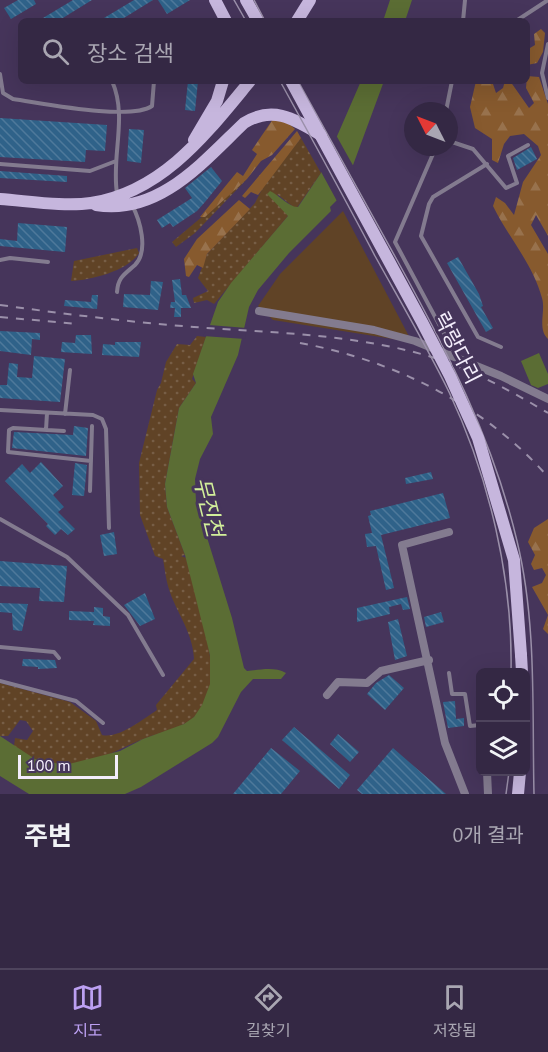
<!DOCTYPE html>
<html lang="ko">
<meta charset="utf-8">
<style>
:root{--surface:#342844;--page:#3f344f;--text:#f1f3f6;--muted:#a9a6b2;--line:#4e445d;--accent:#bca0f2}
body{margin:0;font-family:"PT Sans","Noto Sans KR",sans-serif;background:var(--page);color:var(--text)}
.controls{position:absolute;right:18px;bottom:18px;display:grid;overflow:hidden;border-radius:9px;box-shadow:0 6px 24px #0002}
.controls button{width:54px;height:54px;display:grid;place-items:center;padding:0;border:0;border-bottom:2px solid var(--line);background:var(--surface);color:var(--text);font:30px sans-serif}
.compass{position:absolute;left:404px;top:102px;width:54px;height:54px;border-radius:50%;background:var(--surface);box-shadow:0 6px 24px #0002;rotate:312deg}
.scale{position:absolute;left:18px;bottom:15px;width:100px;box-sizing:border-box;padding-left:6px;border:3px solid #f3edfb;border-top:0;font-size:16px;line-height:21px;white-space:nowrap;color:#f3edfb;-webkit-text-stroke:4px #46355b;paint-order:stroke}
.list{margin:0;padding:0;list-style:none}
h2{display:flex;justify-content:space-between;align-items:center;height:78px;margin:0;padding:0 24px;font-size:26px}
h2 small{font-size:20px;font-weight:400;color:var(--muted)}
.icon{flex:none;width:33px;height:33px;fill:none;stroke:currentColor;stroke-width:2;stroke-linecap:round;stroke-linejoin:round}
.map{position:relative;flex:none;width:548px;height:794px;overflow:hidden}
.search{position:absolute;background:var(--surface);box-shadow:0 6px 24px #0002;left:18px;right:18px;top:18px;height:66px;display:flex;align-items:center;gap:15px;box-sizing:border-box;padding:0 21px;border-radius:9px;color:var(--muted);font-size:22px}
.sheet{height:174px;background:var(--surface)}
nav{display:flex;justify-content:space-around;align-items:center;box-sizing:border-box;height:84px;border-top:2px solid var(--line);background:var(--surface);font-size:16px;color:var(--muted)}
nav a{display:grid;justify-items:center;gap:3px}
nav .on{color:var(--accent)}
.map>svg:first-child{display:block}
</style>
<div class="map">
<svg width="548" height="794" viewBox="0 0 548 794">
<defs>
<pattern id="grass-dots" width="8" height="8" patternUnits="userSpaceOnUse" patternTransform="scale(1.5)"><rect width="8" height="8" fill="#604326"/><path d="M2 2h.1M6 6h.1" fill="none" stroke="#775e46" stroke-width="1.8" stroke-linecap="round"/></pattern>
<pattern id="forest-firs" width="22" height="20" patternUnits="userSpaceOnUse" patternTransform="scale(1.5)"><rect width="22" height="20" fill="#875a2e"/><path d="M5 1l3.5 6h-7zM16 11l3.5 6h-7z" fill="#98724d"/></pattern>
<pattern id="building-back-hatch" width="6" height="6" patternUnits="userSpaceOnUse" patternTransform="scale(1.5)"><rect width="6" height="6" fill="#2f6289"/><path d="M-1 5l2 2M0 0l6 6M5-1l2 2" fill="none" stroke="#4e799b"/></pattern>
</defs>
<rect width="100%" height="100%" fill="#46355b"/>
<path fill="url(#grass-dots)" d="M301 138 321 173 296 209 277 194 288 216 214 304 207 300 194 303 193 298 208 291 198 278 207 254 255 203 265 183Z
M247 179 195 233 176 247 172 242Z
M137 248 139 253C128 271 91 280 71 281L74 261Z
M197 336 206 337 192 379 196 383 179 408 165 484 167 507 185 555 181 556 186 558C194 589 217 657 210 687 207 698 201 712 192 719 179 729 161 732 146 738 118 748 87 770 55 765 40 763 26 755 14 746L15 738 27 740 33 731 26 721 20 720 8 736H0V683L70 702 96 721 102 735C119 739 143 719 157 710L156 705 194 659C193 630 173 609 167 582 166 578 164 565 163 559L155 556 140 515 139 463 157 390 161 383 166 362 177 344 190 345Z"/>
<path fill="url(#forest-firs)" d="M541 29 545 33 543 52 537 63 527 65V46L530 48 535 45 534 34Z
M527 76 539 77 548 104V236L536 215 531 225 548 254V339C537 329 546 311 542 298 533 264 508 237 493 206L496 197 505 203 514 215 523 182 541 155 538 146 524 134 510 136 504 144 498 163 492 160V139L475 128 470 107 476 81H492L496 93 503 88 505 81H510L529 108 534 103 526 88Z
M273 119 287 122 295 129 272 155 261 161 247 179 205 217H200L237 172 243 176 257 154 252 150Z
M297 131 301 138 258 195 251 192 245 198 242 196Z
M239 200 250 209 207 254 203 268 197 265 189 277 186 276 184 259 197 239Z
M548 519V634L543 629 548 615 532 587 542 583 546 575 542 568 534 570 531 564 535 555 528 542 534 528Z"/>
<path fill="#604326" d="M343 211 412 342 273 320 258 306 280 274Z"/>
<path fill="#5b6d34" d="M390 0H412L405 21H383Z
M361 81H384L342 195 330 207 331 211 289 253 258 290 249 307 238 355 211 417 213 434 200 459 195 479 196 502 232 618 244 668 247 671C259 670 274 666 286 673L281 679H253L241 692 218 737 212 743 141 787 125 794H29L0 776V736L35 759 65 765 120 751 143 739 184 724 194 717 202 705 210 684V655L185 555 167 507 165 484 179 408 196 383 193 374 218 302 231 283 288 216 267 194 270 191C279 195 290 208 298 207L321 173Z
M539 353 548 374V384L538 388 531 385 521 361Z"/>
<path fill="#46355b" d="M336 135 355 169 344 197 338 203 319 168Z
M209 325 247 328 245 339 203 336Z"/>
<path fill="url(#building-back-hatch)" d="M18 0H34L36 4 11 19 4 8Z
M73 0H92L58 21H38Z
M134 0H153L119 21H99Z
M158 0H190L167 14Z
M188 81H198L195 111 185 110Z
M0 118 107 125 105 151 86 150 85 162 0 157Z
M129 129 144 130 141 163 127 161Z
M531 147 537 159 517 170 513 158Z
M211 167 222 181 205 202 197 211 173 227 170 223 162 228 157 220 192 198 185 188Z
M0 171 67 176V182L0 178Z
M18 223 67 227 65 252 0 246V239L17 241Z
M458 257 479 294 483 306 481 307 493 328 486 332 447 263Z
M180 279 182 295H186L191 308H181V317H174L175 308H170L171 302H175L172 280Z
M151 281 163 282 158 310 123 307 124 294 150 295Z
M92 295H98L97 309 64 306 65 300 91 302Z
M0 331 40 333V340L32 339 31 355 0 351Z
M76 335H91L92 354 61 352 62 342 75 343Z
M115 342H141L139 357 102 355 103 344 115 345Z
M34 356 65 359 60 402 0 398V385H7L9 363 18 364 17 377 32 378Z
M74 426 88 428 86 456 12 448 14 432 73 435Z
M41 462 63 486 53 495 64 507 58 512 75 529 68 535 61 529 55 535 46 526 48 524 5 481 22 464 30 473Z
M75 463 87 465 84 496 72 495Z
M431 472 433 479 406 484 405 478Z
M443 493 450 518 381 535 394 588 386 590 376 546 367 547 365 534 372 533 368 516 371 515 370 511Z
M114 532 117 554 104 556 100 535Z
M0 561 67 566 64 602 39 601 40 588 0 586Z
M145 593 155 619 140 626 124 605Z
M407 597 410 609 403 610 401 604 389 607 390 614 357 622V608Z
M0 603 28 604 22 631 13 630 12 613 0 612Z
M94 607 103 608V616L110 617V626L93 625 94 621 69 620V611L94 612Z
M441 612 444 622 426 627 424 617Z
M398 619 407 656 395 660 388 622Z
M23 659 55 660 57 668 38 669V667L22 666Z
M389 675 404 688 385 710 367 694 376 683Z
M455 701 456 719 464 718V726L448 728 443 702Z
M294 727 350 775 339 789 282 740Z
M338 734 359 752 350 762 330 744Z
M271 748 300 771 281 794H233Z
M393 748 446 794H362L357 790Z"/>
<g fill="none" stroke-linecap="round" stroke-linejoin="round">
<path stroke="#837b8f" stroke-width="4" d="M463 21 465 0
M516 21 548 0
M548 44 542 73 548 98
M0 74 3 93 13 99C42 103 130 121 152 106L154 81
M112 81C128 117 111 156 117 193
M446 111 452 81
M449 141 473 149 506 188 517 183 508 156 528 145
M436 147 395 242 456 356
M0 164 90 171 116 161
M487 164 433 197 429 204 421 236 478 337 501 347
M0 260 10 258 48 262
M117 292C118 277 125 274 135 265 149 251 140 220 132 205
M0 410 93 415 102 419 106 429 109 528
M65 414 70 370
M46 430 47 413
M64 431 13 428 9 430 8 452 91 461
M90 491 92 426
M0 519 67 557 128 615 163 675
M0 647 54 652 59 658
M449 673 452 694H465L470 726 480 725
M0 681 76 701 103 723"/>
<path stroke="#837b8f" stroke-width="8" d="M259 311 374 330 415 341 501 376 548 399
M449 532 402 545 445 743 465 794
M327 695 338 682 367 683 381 671 429 660
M487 772 488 794"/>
<path stroke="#c6b6dd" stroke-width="12" d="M215 0 226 21
M246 0 258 21
M297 21 310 0
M194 140 217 101 223 81
M0 199C28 201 65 207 91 203 163 192 207 133 250 81
M96 205C159 215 202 163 244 123 273 105 294 119 321 135
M521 655 522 672
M518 794 520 772"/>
<path stroke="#9b90aa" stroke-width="1.5" d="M234 0 246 21
M254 0 265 21
M280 81C312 139 344 197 375 256 400 301 426 345 449 392 489 477 513 578 511 672
M298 81C331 141 364 200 397 260 447 351 493 439 517 541 537 623 532 711 534 794
M506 794 509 772"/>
<path stroke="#9b90aa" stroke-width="2" stroke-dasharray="8 8" stroke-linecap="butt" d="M0 305C65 314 129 322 194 327 275 333 360 334 438 359 476 372 513 392 548 413
M0 317 78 324
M300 343C393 360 485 405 548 477"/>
<path stroke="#c6b6dd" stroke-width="12" d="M291 81 422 322 450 376 478 438 514 560 521 655"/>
</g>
<g text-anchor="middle" stroke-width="6" stroke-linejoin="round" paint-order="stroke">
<g font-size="21" fill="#f3edfb" stroke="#46355b">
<text transform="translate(457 348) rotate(63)" y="7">락랑다리</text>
</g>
<g font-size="22" font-style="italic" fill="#d2ef9a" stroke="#46355b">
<text transform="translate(209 507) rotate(76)" y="8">무진천</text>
</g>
</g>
</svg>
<div class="controls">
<button><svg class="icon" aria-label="locate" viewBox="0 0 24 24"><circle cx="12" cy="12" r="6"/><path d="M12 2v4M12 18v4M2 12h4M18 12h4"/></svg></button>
<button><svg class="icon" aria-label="layers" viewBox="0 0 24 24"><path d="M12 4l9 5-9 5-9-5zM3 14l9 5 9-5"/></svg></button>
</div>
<svg class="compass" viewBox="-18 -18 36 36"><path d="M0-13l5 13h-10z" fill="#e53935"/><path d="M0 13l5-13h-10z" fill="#a9a6b2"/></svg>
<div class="scale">100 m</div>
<div class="search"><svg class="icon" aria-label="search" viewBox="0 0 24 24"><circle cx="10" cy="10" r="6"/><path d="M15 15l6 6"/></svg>장소 검색</div>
</div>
<section class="sheet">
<h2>주변<small>0개 결과</small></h2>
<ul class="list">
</ul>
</section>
<nav>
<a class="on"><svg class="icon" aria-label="map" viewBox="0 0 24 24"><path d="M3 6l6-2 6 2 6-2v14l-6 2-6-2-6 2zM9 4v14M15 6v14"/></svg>지도</a>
<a><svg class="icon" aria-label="directions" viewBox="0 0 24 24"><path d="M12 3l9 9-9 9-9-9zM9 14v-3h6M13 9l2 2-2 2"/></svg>길찾기</a>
<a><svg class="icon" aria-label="saved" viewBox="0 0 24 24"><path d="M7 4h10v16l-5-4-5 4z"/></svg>저장됨</a>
</nav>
